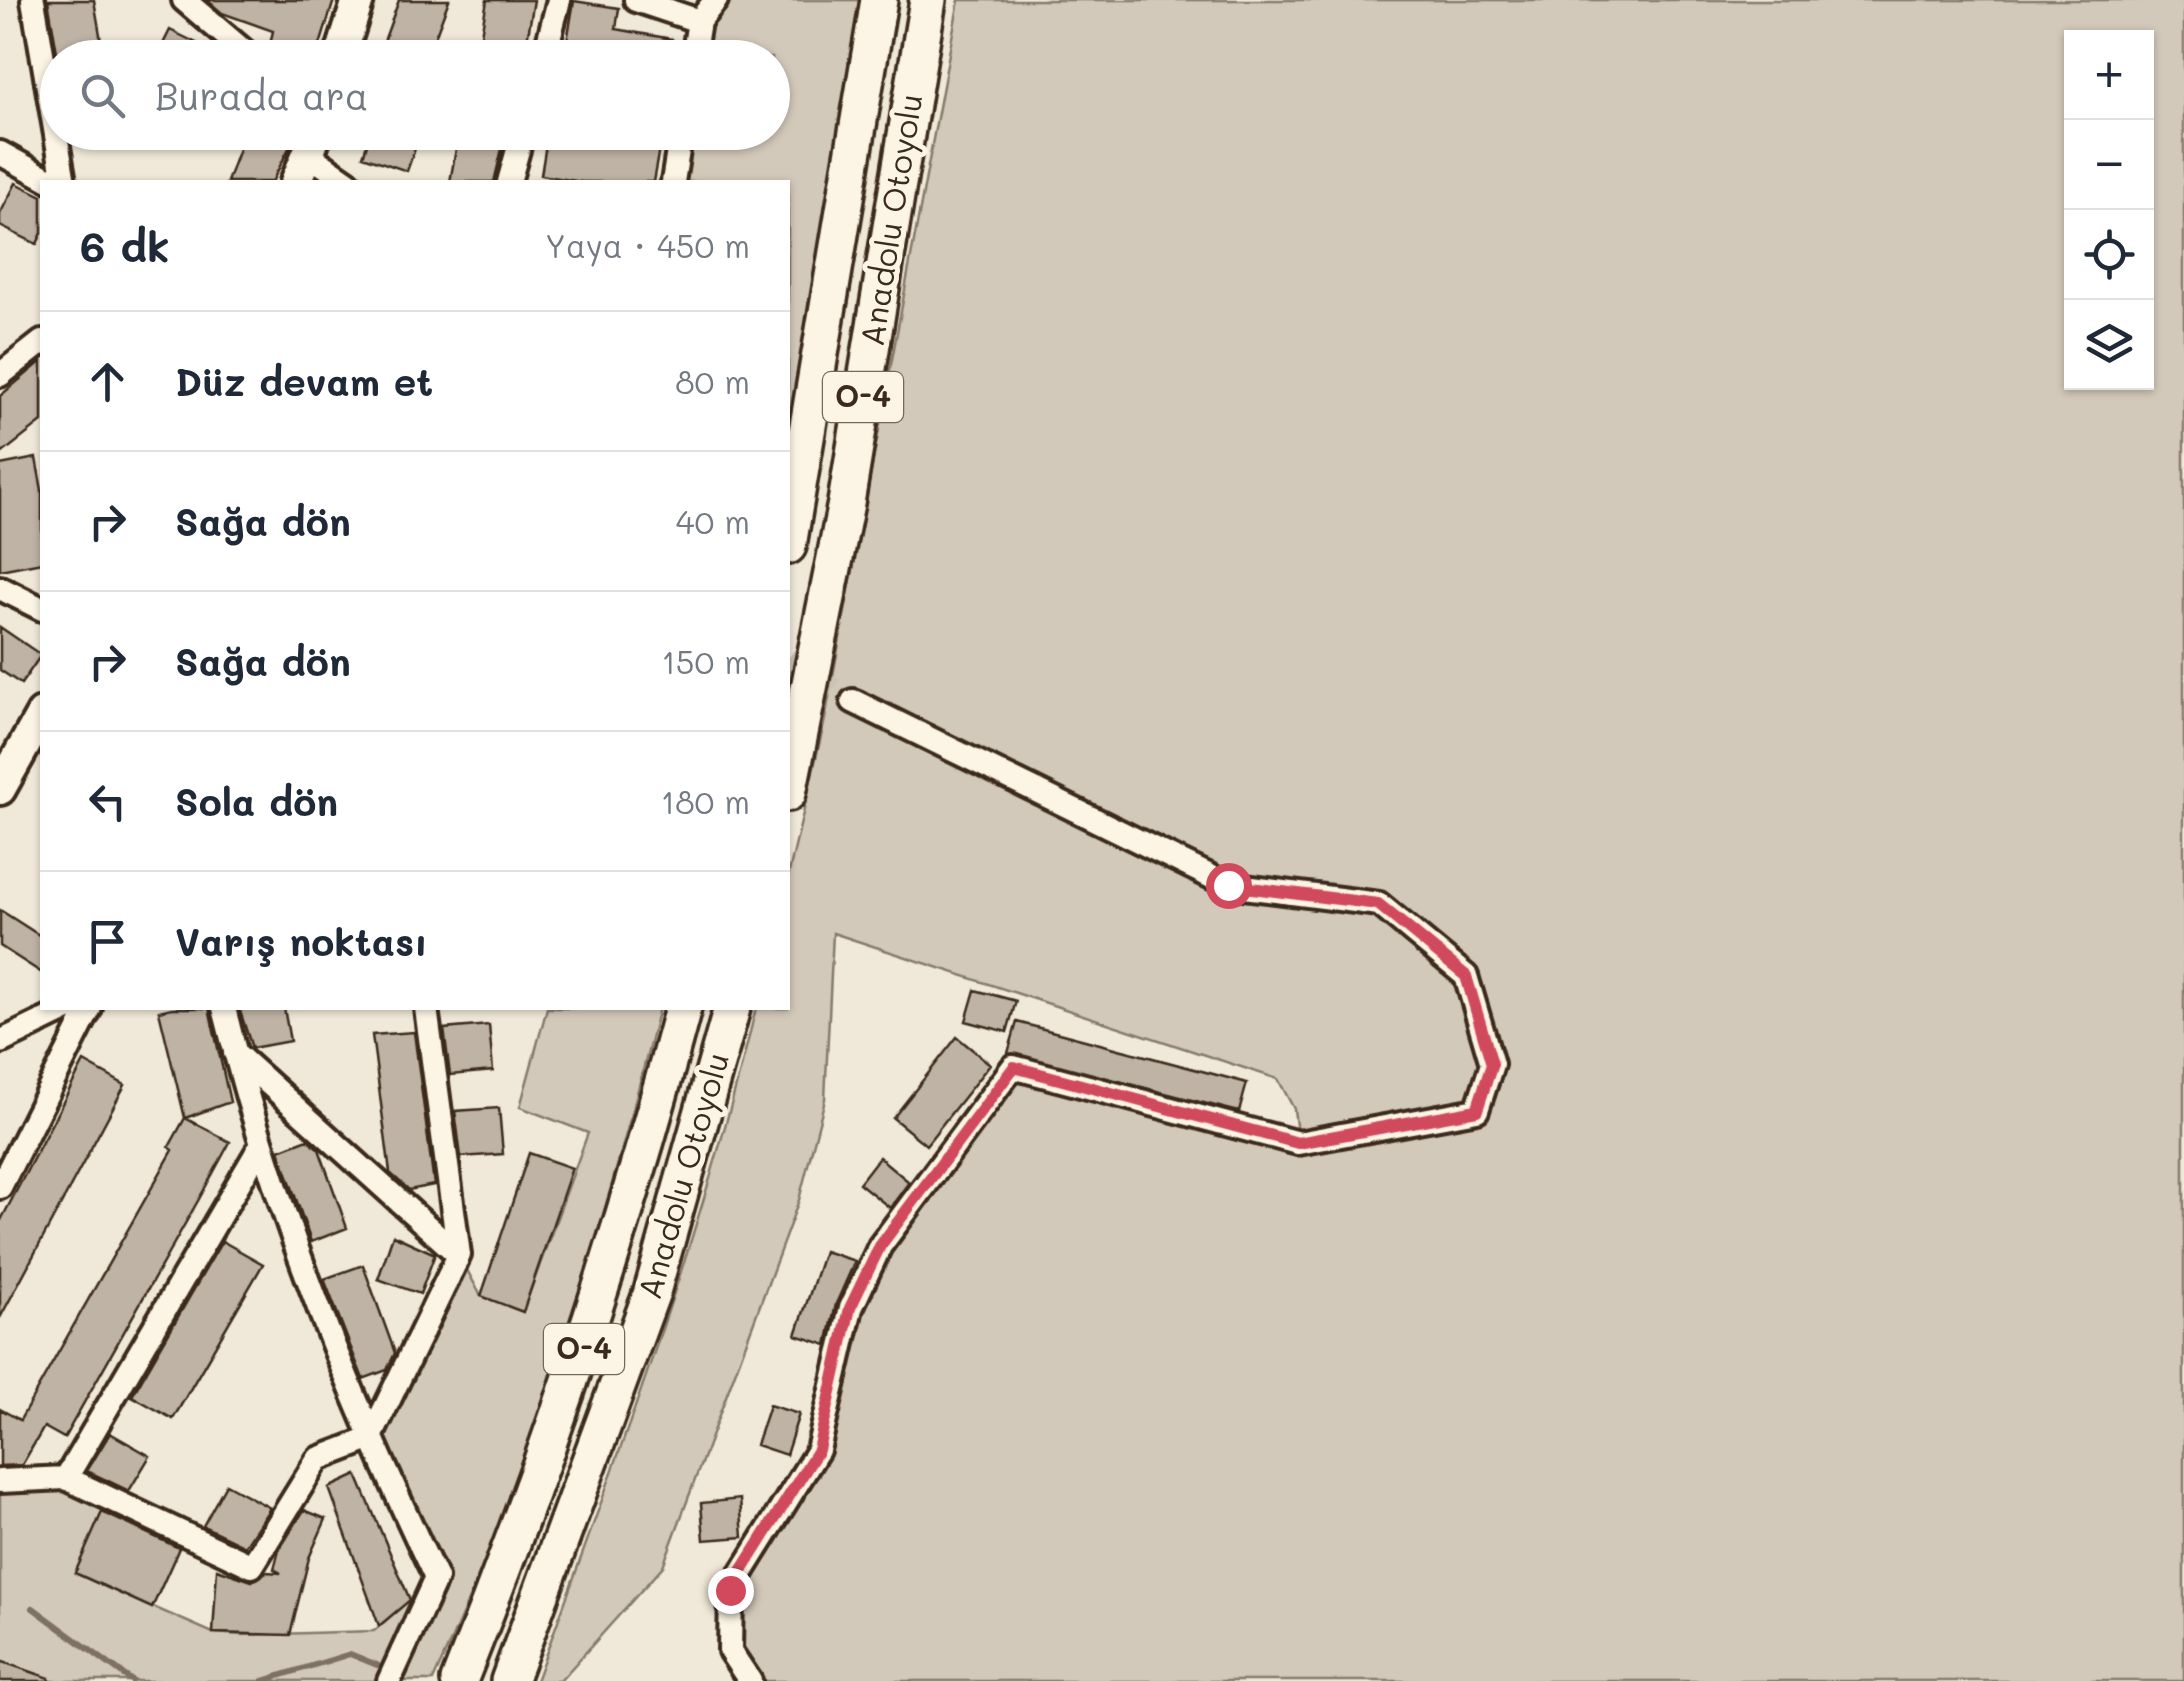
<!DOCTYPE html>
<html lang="tr">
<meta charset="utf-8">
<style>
:root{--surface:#fff;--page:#f6f6f7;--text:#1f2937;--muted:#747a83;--line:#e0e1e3}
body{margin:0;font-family:Mali,sans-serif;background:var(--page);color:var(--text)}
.controls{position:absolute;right:30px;top:30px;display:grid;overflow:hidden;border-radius:0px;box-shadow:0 2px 8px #0004}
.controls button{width:90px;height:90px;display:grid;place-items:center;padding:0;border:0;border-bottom:2px solid var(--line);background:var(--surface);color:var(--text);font:50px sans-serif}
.stop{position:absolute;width:30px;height:30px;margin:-22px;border:8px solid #d1495b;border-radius:50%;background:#fff}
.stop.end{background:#d1495b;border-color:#fff;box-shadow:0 2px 10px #0008}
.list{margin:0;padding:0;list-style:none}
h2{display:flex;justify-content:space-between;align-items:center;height:130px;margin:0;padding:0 40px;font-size:42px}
h2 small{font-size:32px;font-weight:400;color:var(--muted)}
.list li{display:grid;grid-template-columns:65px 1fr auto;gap:30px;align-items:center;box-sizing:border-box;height:140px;padding:0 40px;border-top:2px solid var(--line)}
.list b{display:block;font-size:38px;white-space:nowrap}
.list em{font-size:32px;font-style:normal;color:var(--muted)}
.icon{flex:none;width:55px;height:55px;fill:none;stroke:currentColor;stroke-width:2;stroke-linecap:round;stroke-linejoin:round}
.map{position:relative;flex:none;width:2184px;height:1681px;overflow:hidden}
.search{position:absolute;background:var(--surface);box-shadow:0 2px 8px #0004;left:40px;top:40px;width:750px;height:110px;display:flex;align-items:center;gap:25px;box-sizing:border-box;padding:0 35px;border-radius:55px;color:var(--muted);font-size:38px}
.panel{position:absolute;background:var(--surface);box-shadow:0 2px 8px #0004;left:40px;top:180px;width:750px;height:830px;border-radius:0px}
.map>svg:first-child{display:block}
</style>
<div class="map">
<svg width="2184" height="1681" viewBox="0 0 2184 1681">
<rect width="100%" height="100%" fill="#f0e9d9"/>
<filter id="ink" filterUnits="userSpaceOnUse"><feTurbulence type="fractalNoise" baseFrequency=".01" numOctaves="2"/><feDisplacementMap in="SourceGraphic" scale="20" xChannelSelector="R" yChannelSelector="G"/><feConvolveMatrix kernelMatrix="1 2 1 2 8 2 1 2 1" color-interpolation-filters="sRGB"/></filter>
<g filter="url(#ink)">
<path fill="#d2c9ba" stroke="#867a6c" stroke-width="2.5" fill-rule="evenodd" d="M716 0H862L788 436V182H673L681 133 772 132V58L693 57Z
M959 0H2184V1681H750L730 1651 731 1590 818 1450 851 1308 1013 1067 1298 1142 1294 1109 1278 1079 833 933 825 1099 799 1200 663 1566 560 1681H536C617 1459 701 1238 756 1008H788V877L824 724ZM2072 38H2146V382H2072Z
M547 1008H659C602 1236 531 1467 433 1681H27L0 1661V1481L66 1478 110 1498 75 1573 213 1633 241 1635 374 1631 435 1578 370 1439 459 1255 481 1296 523 1311 588 1133 520 1107Z"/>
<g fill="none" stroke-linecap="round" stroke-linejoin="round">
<path stroke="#7e7163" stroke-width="6" d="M33 1608 132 1681
M263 1681 350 1654 377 1665"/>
</g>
<path fill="#beb3a4" stroke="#3b2a1e" stroke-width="2.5" d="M48 0H94L104 58H58Z
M207 0H334L316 58H267L273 31 222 13Z
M399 0H449L427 58H378Z
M487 0H534L524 58H477Z
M574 1 619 8 616 29 672 39 669 58H564Z
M170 30 227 58H156Z
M245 132H283L294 138 272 182H227Z
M371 132H421L407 171 363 156Z
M459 132H506L494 182H450Z
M548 132H662L653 182H582L541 175Z
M16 183 42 196V233L37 244 0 226V214Z
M42 361V422L0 455V396Z
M36 458 42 490V562L0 570V465Z
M0 627 41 655 21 684 0 670Z
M0 910 42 937V973L0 946Z
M975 990 1016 1001 1007 1032 966 1021Z
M172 1008H209L230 1102 185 1118 159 1011Z
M239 1008H284L290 1041 252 1048Z
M1017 1022 1247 1083 1239 1112 1008 1053Z
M489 1025 493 1071 450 1075 444 1029Z
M414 1032 434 1185 409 1190 390 1173 372 1035Z
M957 1037 990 1064 926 1145 893 1118Z
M84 1062 125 1085 0 1318V1222Z
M499 1108 503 1154 461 1157 455 1111Z
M185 1118 230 1142 199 1199 64 1438 44 1427 22 1465 0 1466V1409L20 1420 173 1150 169 1147Z
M308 1139 319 1149 347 1228 311 1242 279 1150Z
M529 1153 572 1168 523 1312 481 1296Z
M879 1157 909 1182 890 1208 859 1183Z
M393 1235 435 1254 420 1294 378 1279Z
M222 1241 263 1264 173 1419 132 1396Z
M824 1251 855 1261 836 1304 827 1345 796 1335Z
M363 1265 395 1353 387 1370 363 1379 324 1279Z
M769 1405 799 1414 786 1455 756 1445Z
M110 1433 150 1456 129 1491 87 1471Z
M357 1475 410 1600 379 1626 329 1488Z
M226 1484 270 1508 245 1546 203 1526Z
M740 1499 743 1537 704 1540 701 1503Z
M304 1510 326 1519 309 1558 290 1635 213 1633 217 1569 252 1581 266 1572 281 1573 274 1569 279 1550Z
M102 1512 179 1548 152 1608 75 1573Z
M0 1661 49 1678V1681H0Z"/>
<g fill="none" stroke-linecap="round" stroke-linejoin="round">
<path stroke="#ccc3b4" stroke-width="22" stroke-dasharray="22 11" stroke-linecap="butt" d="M788 659 853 701"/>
<defs>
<path id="minor" d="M33 0 64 182
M184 0 252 58
M636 0 699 21 693 58
M699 21 716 0
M544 58 559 0
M0 153 53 182
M309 155 348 182
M509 182 523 132
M673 182 681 132
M0 375 42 342
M0 588 42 609
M224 1008C272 1205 348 1395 436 1578L389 1681
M0 1042 70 1008
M235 1053 459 1255
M0 1187 90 1008
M66 1478 260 1147
M0 1481 66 1478 252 1566 318 1459 370 1439 459 1255 426 1008
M750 1681 730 1651 731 1590 818 1450 851 1308 880 1246 1013 1067 1298 1143 1477 1110 1492 1064 1466 976 1379 904 1228 885 853 701"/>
<path id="major" d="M340 58 358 0
M296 182 317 132
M0 789 42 714"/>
<path id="highway" d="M788 546 879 0
M788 793 846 503 928 0
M459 1681C547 1460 622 1238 683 1008
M509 1681 652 1292 732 1008"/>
</defs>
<use href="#minor" stroke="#3b2a1e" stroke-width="30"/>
<use href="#major" stroke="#3b2a1e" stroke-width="38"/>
<use href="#highway" stroke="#3b2a1e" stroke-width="42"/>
<use href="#minor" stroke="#fcf5e5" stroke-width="22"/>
<use href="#major" stroke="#fcf5e5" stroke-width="30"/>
<use href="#highway" stroke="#fcf5e5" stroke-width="35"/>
</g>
</g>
<g fill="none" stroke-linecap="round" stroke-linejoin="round" filter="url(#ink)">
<path stroke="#d1495b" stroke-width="12" d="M730 1590 818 1450 850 1308 880 1246 1014 1067 1298 1143 1477 1110 1492 1064 1466 976 1378 904 1228 885"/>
</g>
<g text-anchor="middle" stroke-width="10" stroke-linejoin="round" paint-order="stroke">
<g fill="#fcf5e5" stroke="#75675a" stroke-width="2.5">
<rect x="823" y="372" width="80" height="50" rx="8"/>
<rect x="544" y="1324" width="80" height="50" rx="8"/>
</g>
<g font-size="30" font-weight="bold" fill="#3b2a1e">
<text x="863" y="407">O-4</text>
<text x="584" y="1359">O-4</text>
</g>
<g font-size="32" fill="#3b2a1e" stroke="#fcf5e5">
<text transform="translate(892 220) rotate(-81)" y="11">Anadolu Otoyolu</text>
<text transform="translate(684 1176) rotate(-74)" y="11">Anadolu Otoyolu</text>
</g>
</g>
</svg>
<div class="controls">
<button>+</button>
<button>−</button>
<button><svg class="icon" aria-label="locate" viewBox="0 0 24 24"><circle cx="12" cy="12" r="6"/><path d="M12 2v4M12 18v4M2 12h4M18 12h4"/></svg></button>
<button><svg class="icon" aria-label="layers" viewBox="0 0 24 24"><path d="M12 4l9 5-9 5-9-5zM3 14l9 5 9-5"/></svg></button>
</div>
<div class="stop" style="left:1228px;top:885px"></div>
<div class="stop end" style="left:730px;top:1590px"></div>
<div class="search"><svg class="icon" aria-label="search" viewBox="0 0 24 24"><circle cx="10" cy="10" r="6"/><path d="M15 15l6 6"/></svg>Burada ara</div>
<section class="panel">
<h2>6 dk<small>Yaya · 450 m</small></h2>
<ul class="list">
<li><svg class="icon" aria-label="ahead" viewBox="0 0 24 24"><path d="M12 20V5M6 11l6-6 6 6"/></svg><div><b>Düz devam et</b></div><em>80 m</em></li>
<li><svg class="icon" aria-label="right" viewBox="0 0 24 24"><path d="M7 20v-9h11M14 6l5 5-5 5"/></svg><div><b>Sağa dön</b></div><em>40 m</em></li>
<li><svg class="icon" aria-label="right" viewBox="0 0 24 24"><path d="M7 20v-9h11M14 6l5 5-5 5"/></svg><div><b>Sağa dön</b></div><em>150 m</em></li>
<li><svg class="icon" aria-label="left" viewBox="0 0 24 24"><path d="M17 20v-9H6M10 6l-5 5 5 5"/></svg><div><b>Sola dön</b></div><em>180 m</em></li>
<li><svg class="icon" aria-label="arrive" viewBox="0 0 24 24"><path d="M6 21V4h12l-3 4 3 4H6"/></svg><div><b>Varış noktası</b></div></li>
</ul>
</section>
</div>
